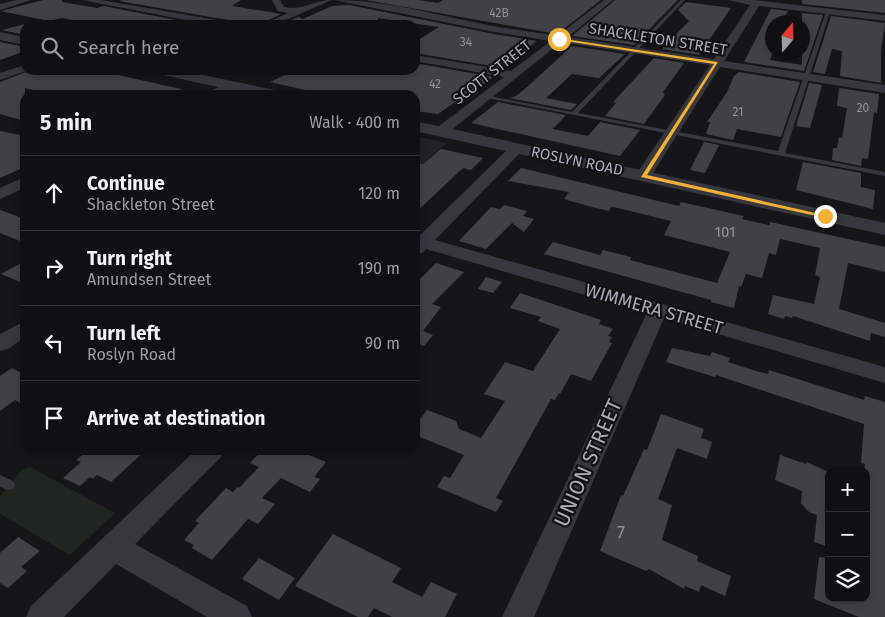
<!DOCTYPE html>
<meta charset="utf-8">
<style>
:root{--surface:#101012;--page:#1e1e20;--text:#f1f3f6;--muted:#9c9d9f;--line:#303032}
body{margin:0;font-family:"Fira Sans",sans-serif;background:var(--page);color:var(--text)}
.controls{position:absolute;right:15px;bottom:15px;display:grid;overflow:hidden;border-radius:10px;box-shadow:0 2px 8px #0003}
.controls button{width:45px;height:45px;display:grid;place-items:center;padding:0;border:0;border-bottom:1px solid var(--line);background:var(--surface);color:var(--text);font:25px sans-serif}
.compass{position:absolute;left:765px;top:15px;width:45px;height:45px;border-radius:50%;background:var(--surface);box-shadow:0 2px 8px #0003;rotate:19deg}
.stop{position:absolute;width:15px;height:15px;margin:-11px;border:4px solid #f2b134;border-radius:50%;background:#fff}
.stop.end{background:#f2b134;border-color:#fff;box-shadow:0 1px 5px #0008}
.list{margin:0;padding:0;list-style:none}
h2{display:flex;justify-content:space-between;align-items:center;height:65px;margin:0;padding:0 20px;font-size:21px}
h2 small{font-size:16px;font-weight:400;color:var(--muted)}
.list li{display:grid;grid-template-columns:32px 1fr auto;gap:15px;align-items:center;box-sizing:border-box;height:75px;padding:0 20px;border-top:1px solid var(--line)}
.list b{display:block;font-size:19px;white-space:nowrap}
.list p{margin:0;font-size:16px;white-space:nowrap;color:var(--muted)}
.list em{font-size:16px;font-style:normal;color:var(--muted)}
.icon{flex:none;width:28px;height:28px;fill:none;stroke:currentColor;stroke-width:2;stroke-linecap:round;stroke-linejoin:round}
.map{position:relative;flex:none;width:885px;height:617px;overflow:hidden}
.search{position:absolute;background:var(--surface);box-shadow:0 2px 8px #0003;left:20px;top:20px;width:400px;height:55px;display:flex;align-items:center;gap:12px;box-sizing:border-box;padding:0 18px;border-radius:15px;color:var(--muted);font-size:19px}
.panel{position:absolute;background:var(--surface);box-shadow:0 2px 8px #0003;left:20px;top:90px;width:400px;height:365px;border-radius:15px}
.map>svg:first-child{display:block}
</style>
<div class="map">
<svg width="885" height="617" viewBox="0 0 885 617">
<rect width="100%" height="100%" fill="#161618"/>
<path fill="#222225" d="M415 136 447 143 415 170Z"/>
<path fill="#1e261f" d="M30 467 115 513 70 555 0 514V496L22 470Z"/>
<path fill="#404145" d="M43 0H62V2L97 8 103 6 202 25H89L88 23 62 18 49 21 1 11Z
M123 0H241L232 6 281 14 259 25H235L228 20 119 1Z
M366 0H419L438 3 443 0H601L557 34Z
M615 0H678L634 45 572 36Z
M802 0H885V13L802 4Z
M686 2 731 8 699 55 662 49 689 21 678 10Z
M349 5 494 34 537 41 510 61H513L504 68 415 53V42L439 27 378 18V25H279L298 17 303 19 332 6Z
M771 9 788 11 782 22H772V40L768 47 772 48 773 52 770 60 802 65V13L823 15 804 71 744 62Z
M831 16 885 23 881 51V83L840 76 842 51 832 49 825 74 813 72Z
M25 24V35L2 30Z
M0 42 25 47V51L0 60Z
M572 46 625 54 599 78 572 74 546 98 577 104 571 110 509 98 516 96 527 87Z
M654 58 684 63 663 92 665 95 644 124 605 116 616 103 613 102Z
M415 63 493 77 464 99 461 98 438 114 415 111V95H327L270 82 296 70 316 71 341 75 351 70H415Z
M31 70 69 72 96 70 181 89V95H91L75 91 66 95H55L25 88V121L0 114V82Z
M739 72 800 82 781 137 737 129 733 140 706 134 710 122H707L727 92 734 76Z
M809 83 822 85 810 128 796 126Z
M839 88 879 94 877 113 874 112 868 159 862 158 861 166 832 160 833 148H837L839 137 842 138 847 108 837 106Z
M498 102 566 115 553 129 588 136 600 122 640 130 620 156 471 123Z
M0 131 25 136V167L0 178Z
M704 142 719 145 705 173 690 170Z
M441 149 483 158 471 170 463 168 415 213V162L423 164Z
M803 162 861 173V187L875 190 873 209 796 190Z
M521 168 679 206 681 202 744 216 742 219 769 225 770 222 885 247V272L848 263 839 309 885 323V337L871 333 870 341 793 316 792 318 785 316 784 319 768 314 773 295 814 304 820 277 815 275 820 248 780 239 776 255 769 253 762 278 746 274 741 287 739 286 734 308 711 302V300L544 254 553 242 600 255 603 250 631 257 630 260 717 283 730 252 664 235 671 221 618 208 611 207 609 211 592 207 564 199 569 192 508 181Z
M504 205 527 211 523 216 534 219 524 232 512 223 486 249 459 241 491 207 500 209Z
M0 210 25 219V243L0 233Z
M25 261V284L1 274Z
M436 263 464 272 432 304 441 307 423 331 433 335 424 346 415 343V284Z
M486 277 502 282 493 293 478 289Z
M520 293 601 320 599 324 613 329 608 336 612 337 609 342 612 343 591 381 571 374 560 394 559 393 555 400 551 399 496 498 503 501 496 512 437 487 444 476 450 478 464 455 415 435V426L427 410 456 421 459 429 481 438 505 401 484 394 505 362 533 371 560 329 538 321 541 317 510 308Z
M672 348 710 356 712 352 730 358 728 362 756 371 768 374 769 370 864 400 865 396 885 402V617H859L814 599 819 557 829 558V598H866V471H864L865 464 861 463 864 424 716 375 715 377 666 362Z
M12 368 25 375V406L15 400 0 411V376Z
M661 414 704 429 701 438 712 442 707 459 677 448 658 499 672 505 662 540 698 556 697 561 731 576 725 596 701 585 699 592 685 586 684 589 649 569 646 571 600 551 621 495 623 496 644 449 647 450Z
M88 450H146L111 482 97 475 93 479 90 477 80 486 63 478 81 462 76 460Z
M262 450H313L309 455 326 462 314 477 320 479 310 492 281 478 262 498 275 504 258 524 248 519 212 560 192 548 194 545 184 540 199 523 195 521 226 488 233 492 237 487 239 488 259 467 250 463Z
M780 455 806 464V462L829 472V547L814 542 817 515 809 512 801 503 802 491 775 480Z
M333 534 401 568 392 582 422 597 431 582 457 594 445 617H392L374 608 368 617H358L295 586Z
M18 537 40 551 21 567 27 571 8 588 0 583V553Z
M259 558 295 578 279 600 242 579Z"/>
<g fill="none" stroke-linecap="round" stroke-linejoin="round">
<path fill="#37383d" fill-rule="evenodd" d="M681 0H685L578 113 778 151 826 12 828 11 830 12 785 153 885 172V176L482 97 485 95 572 112Z
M0 475 13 481 15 485 13 489 8 490 0 487Z"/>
<path fill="#37383d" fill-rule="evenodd" d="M17 0H31L0 10V4Z
M82 0H101L228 22 233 25H212Z
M272 0H280L284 7C304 11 313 0 332 0L274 25H261L288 13 278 11Z
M334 0C388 0 440 16 493 26 514 30 536 32 557 36L604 0H613L568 37 714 59 750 5 728 0H754L885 15V21L759 6 724 61 885 85V93L720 67 651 176 643 181 635 176 710 65 561 42 445 135H435L433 132 435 129 504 77 415 61V55L511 71 551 41 494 32Z
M25 65V70H29L0 80V73Z
M230 81 236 85C227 94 215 95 203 95Z
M517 144 524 148 522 151 435 240 885 367V383L664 318 534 617H502L647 313 426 249 422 253 415 254V240L512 145Z
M25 177V188L0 199V188Z
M25 321V337L8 349 0 351V334Z
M196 450H225L221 457 135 544 247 606 252 617H207L116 564 64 617H26L31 606Z"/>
<path fill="#37383d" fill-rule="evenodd" d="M0 32 25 37V45L0 40Z
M152 70H179L275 90 283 95H254L159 74Z
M415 121 885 223V235L415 131Z"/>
</g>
<path fill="#f2b134" d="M558 38 718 62 647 175 829 216 825 218 641 177 714 64 559 40Z"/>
<g text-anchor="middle" stroke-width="4.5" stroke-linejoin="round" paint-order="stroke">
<g font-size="12" fill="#8e929b">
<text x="499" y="17">42B</text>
<text x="466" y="46">34</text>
<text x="435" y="88">42</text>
<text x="863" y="112">20</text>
<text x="738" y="116">21</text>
</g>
<g font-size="15" fill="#a8adb8" stroke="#111113">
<text transform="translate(658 39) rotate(9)" y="5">SHACKLETON STREET</text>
<text transform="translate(492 72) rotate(-38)" y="5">SCOTT STREET</text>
<text transform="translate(577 161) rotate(12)" y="5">ROSLYN ROAD</text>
</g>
<g font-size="15" fill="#8e929b">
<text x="725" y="237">101</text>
</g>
<g font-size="18" fill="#a8adb8" stroke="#111113">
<text transform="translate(654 309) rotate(16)" y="6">WIMMERA STREET</text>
</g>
<g font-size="18" fill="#8e929b">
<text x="621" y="539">7</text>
</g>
<g font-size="21" fill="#a8adb8" stroke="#111113">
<text transform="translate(588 463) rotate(-66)" y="7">UNION STREET</text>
</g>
</g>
</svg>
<div class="controls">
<button>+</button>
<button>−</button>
<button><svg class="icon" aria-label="layers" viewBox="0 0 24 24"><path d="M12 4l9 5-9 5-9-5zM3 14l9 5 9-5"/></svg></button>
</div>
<svg class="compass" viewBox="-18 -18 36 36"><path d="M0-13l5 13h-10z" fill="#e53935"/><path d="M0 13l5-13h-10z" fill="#9c9d9f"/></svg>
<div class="stop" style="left:559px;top:39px"></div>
<div class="stop end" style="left:825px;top:216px"></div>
<div class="search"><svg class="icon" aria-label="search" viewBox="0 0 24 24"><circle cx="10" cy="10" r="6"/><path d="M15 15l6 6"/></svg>Search here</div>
<section class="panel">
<h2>5 min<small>Walk · 400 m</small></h2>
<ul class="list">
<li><svg class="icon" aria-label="ahead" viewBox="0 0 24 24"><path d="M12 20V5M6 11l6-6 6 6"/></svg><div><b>Continue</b><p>Shackleton Street</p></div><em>120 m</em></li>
<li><svg class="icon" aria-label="right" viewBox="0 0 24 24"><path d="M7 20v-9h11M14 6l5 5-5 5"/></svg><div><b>Turn right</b><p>Amundsen Street</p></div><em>190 m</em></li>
<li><svg class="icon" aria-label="left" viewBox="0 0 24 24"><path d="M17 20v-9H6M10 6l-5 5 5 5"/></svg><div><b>Turn left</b><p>Roslyn Road</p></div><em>90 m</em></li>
<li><svg class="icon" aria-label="arrive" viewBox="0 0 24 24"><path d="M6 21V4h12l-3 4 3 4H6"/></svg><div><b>Arrive at destination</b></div></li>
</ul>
</section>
</div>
